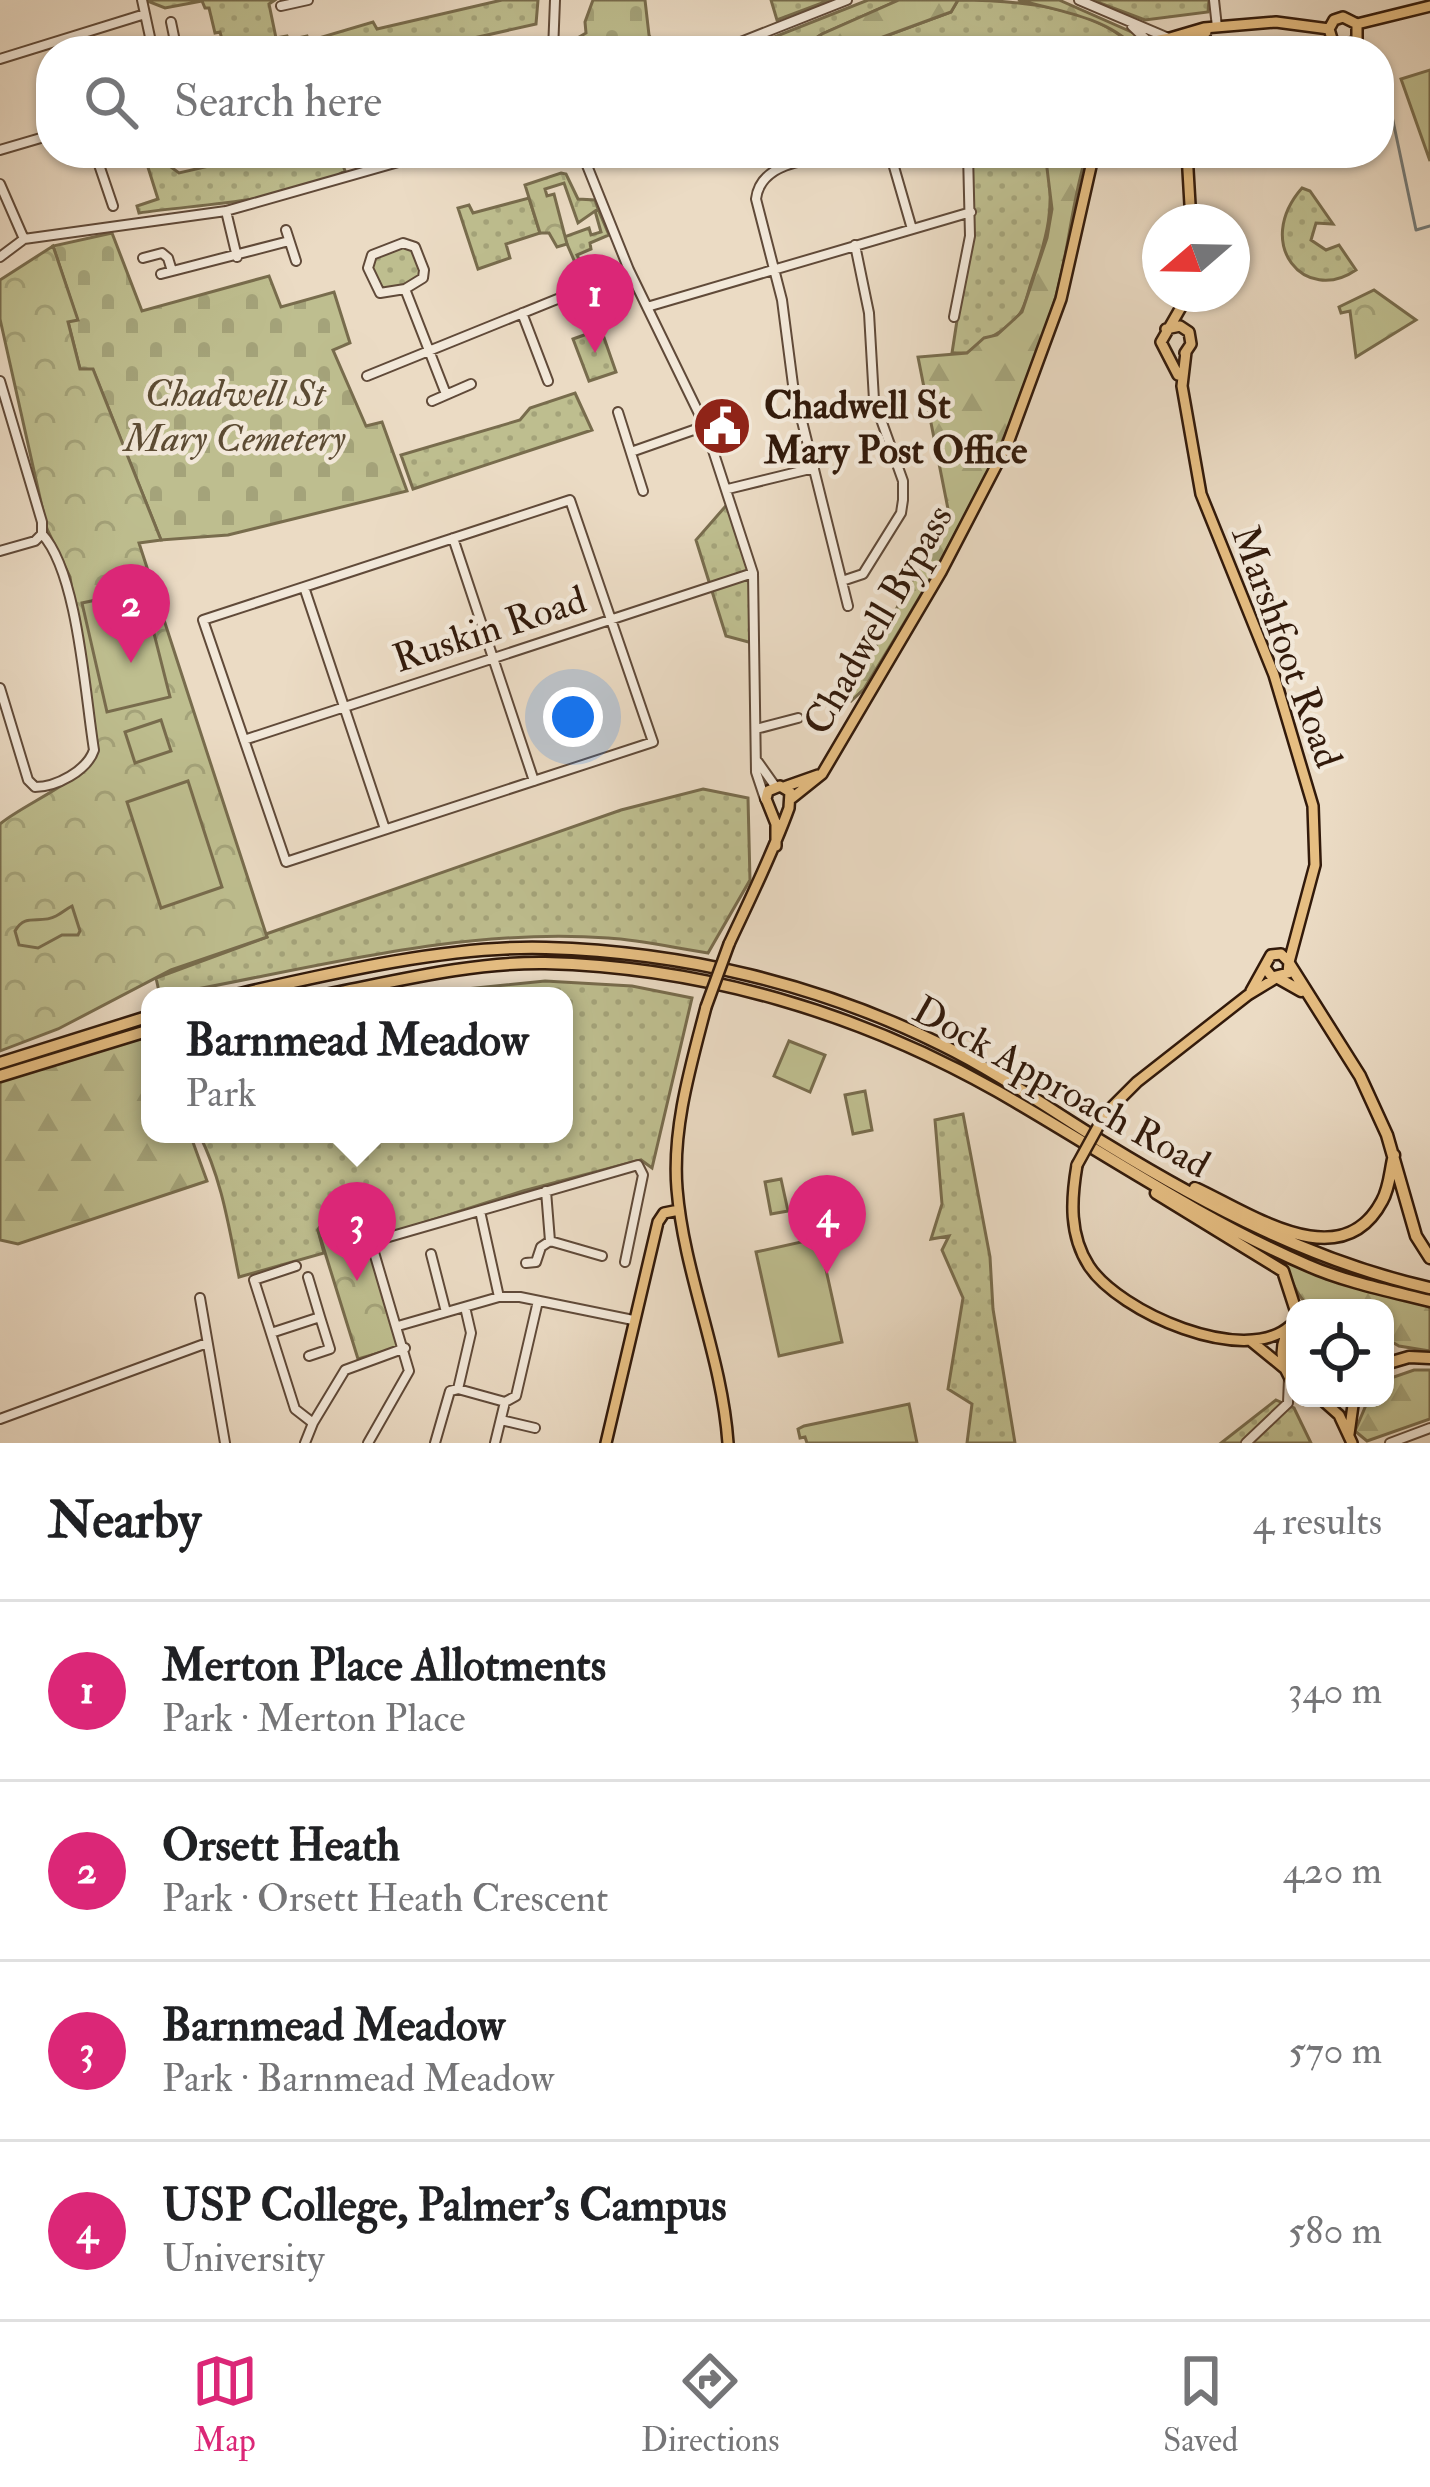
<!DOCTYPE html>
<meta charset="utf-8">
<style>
:root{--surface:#fff;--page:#f6f6f6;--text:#202124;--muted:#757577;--line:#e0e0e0;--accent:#db2777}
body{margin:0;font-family:"IM FELL Double Pica",serif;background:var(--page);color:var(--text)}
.controls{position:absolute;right:36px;bottom:36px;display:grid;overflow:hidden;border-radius:24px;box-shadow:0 3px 9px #0004}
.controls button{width:108px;height:108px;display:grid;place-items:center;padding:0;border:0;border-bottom:3px solid var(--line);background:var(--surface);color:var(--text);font:60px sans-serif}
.compass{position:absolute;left:1142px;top:204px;width:108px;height:108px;border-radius:50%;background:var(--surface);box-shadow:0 3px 9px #0004;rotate:250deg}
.you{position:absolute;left:573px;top:717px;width:42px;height:42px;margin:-30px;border:9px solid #fff;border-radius:50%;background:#1a73e8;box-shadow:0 0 0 18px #1a73e833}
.badge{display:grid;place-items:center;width:78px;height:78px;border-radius:50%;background:var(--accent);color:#fff;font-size:39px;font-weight:700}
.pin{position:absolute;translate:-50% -99px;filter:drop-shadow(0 3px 6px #0008)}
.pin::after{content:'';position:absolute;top:63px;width:42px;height:36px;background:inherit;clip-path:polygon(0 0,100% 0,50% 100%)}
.popup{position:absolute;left:141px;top:987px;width:432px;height:156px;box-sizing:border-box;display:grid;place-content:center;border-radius:24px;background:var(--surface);filter:drop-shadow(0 3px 9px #0005);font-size:39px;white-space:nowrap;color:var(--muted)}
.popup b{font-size:45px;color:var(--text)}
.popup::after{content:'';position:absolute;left:50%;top:100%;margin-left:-24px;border:24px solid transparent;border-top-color:var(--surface)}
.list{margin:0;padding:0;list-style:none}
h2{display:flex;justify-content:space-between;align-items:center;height:156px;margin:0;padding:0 48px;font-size:51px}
h2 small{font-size:39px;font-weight:400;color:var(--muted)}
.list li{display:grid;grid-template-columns:78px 1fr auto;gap:36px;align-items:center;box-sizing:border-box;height:180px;padding:0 48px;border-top:3px solid var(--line)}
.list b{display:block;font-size:45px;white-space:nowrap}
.list p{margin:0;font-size:39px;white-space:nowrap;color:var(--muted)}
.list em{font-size:39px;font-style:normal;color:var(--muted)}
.icon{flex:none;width:66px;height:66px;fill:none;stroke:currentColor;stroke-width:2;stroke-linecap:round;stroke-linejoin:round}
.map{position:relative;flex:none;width:1430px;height:1443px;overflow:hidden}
.search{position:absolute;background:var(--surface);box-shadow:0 3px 9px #0004;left:36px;right:36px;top:36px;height:132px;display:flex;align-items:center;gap:30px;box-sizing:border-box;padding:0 42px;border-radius:48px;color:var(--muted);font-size:45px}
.sheet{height:876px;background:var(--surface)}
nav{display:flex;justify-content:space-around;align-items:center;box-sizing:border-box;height:168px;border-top:3px solid var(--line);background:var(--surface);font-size:33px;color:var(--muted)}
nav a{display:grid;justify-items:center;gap:6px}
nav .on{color:var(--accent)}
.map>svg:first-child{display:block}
</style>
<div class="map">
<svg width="1430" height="1443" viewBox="0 0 1430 1443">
<defs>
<pattern id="grass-dots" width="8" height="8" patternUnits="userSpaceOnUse" patternTransform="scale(3)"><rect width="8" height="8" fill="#bebe8f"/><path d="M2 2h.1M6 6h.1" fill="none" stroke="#a4a37a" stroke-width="1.8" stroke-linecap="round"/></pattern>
<pattern id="forest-firs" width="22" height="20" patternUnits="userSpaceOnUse" patternTransform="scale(3)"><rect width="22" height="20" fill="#bebe8f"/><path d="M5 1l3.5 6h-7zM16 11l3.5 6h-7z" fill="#a4a37a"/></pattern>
<pattern id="cemetery-stones" width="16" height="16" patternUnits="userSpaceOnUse" patternTransform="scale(3)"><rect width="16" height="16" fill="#bebe8f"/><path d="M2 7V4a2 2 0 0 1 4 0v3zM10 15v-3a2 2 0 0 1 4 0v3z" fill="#a4a37a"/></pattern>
<pattern id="park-crowns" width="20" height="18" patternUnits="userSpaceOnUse" patternTransform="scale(3)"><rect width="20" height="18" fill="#bebe8f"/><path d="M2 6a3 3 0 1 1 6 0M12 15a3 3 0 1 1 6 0" fill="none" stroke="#a4a37a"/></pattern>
</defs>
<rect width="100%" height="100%" fill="#ebdbc4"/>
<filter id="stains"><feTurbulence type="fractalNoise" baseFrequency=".00167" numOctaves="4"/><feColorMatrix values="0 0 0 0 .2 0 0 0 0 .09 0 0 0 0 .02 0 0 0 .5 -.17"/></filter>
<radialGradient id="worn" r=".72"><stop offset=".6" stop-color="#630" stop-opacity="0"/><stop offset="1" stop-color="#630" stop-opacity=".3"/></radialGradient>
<path fill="url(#grass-dots)" stroke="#786c4d" stroke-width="3" d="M145 0H275L269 4 276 38 287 36 289 40 307 36 309 41 373 22 377 29 502 0H538L536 24 474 38 476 51H219L218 46 223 43 220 32 215 33 209 8H205L202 1 165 8Z
M771 0H830L777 20Z
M868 0H899L822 34 796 51H739Z
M958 0C1012 0 1097 5 1135 49L845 51 951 12Z
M1092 0H1209L1208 12 1145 20Z
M155 153H160L164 162 179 173 266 153H339L345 171C294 202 198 204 139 213L137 206 158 199 146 161Z
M968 153H1067L1046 160C1056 205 1047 238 1032 280 1028 291 1026 306 1019 315 1004 333 984 339 967 353H952L970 236Z
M1302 188 1310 191 1333 224 1316 223 1311 240 1326 250 1339 245 1356 270C1305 305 1253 244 1302 188Z
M529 198 540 233 506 244 510 258 478 269 458 208 469 205 473 213Z
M598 209 609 235 590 243 591 249 577 255 581 263 594 258 599 274 583 281 564 237 589 228 591 235 601 232 595 211Z
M410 244 424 270 418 284 380 293 369 261 372 255Z
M601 329 616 372 589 381 573 339Z
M575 393 592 430 413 489 401 455 520 420 530 408Z
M731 500 753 573 756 644 726 636 696 540Z
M703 789 748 798 750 880 708 953C675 948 641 940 608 938 456 927 307 970 160 996L156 978 267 937 266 934 621 810Z
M545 981 632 986 692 998 652 1168 641 1160 523 1191 376 1238 370 1246 364 1217 343 1210 328 1214 318 1230 324 1253 239 1277C229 1228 222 1179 199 1134H564V996H397Z
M963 1114 990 1257 993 1309 1015 1443H967L972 1404 948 1389 963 1298 942 1250 949 1236 931 1239 942 1204 935 1120Z
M1276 1400 1294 1408 1311 1443H1221Z"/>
<path fill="url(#forest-firs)" stroke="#786c4d" stroke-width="3" d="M899 0H958L951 12 845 51H796L822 34Z
M1018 0H1059L1136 34 1142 41 1140 51H1133L1135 48C1109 18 1056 10 1018 0Z
M1067 153H1087C1072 199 1069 249 1056 296 1017 438 940 565 864 689L851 701 847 698 949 514 918 357 967 353 984 338 997 335 1022 312 1047 238 1052 209 1046 160Z
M150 1035V1134H190L207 1181 18 1244 0 1240V1080Z
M1282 1261 1430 1304V1351L1399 1346 1385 1338V1308C1357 1308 1335 1297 1307 1304 1294 1293 1294 1279 1282 1268Z
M1414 1370H1430V1419L1367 1441 1355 1431 1369 1398H1385V1380Z"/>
<path fill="url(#cemetery-stones)" stroke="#786c4d" stroke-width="3" d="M593 0H645L649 35 657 51H557L559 41 574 40 586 33 585 22Z
M112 233 142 311 269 276 281 307 334 292 350 343 333 350 366 426 382 422 407 491 228 535 161 540 93 370 80 369 68 321 77 319 53 246Z"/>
<path fill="url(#park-crowns)" stroke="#786c4d" stroke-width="3" d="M561 173 566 174 578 199 595 200 598 209 578 223 564 183 545 189 547 196 554 194 567 244 557 247 549 233H540L525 185Z
M53 246 78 320 68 322 80 369H93L161 540 139 543 267 937 171 970 58 1029 0 1051V824C23 804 91 777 97 750L70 577 47 529 0 319V280Z
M1374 290 1416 320 1356 357 1350 311 1341 313 1339 307Z
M343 1210 364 1216 399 1343 396 1348 358 1359 318 1230 328 1214Z"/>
<path fill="#bebe8f" stroke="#786c4d" stroke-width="3" d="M1430 70V161L1401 79Z
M143 590 170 697 107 712 82 603Z
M161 720 171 751 135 763 125 732Z
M188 781 222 887 161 908 127 802Z
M72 906 80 931 78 935H62L38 948 19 945 15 931C26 912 39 925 56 916 62 913 66 909 72 906Z
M789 1041 825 1055 810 1092 774 1076Z
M865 1091 872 1130 853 1134 845 1095Z
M781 1179 788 1211 771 1214 765 1182Z
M819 1238 842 1342 779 1356 756 1252Z
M909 1404 917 1443H807L805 1437 800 1438 798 1429 804 1426Z"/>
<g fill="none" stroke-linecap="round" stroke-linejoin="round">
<path stroke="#737977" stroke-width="3" d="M1380 59 1416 230 1430 226"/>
<defs>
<path id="minor" d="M142 0 153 51
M1079 0 1166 37
M1214 0 1217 27
M281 6 308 0
M171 22 177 51
M1132 26 1154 47
M162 51 176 48
M553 51 555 0
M718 51 847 0
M0 59 145 14
M0 150 51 135
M95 153 113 206
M582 153 629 270 705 426 753 573 756 772 765 799
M890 153 912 229
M587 163 614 153
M0 184 24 239
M226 211 237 257
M286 230 296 261
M0 257 24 239 226 211 430 153
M143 258 162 253 168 258 172 271
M161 274 289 241
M405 289 423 278 424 270 415 247 403 243 372 255 368 268 380 293 405 289 446 394
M647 307 971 212
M522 313 548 381
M954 317 970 236 968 153
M367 376 629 270
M0 381 42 522V534L35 541 0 551
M432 401 471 384
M618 412 643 491
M631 452 705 426
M728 489 814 468
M570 500 653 742 286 862 203 620Z
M453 538 534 781
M842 581 863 574 901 513 903 500V481L874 400 869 313 855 245
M304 587 385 829
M848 606 793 385 782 300 756 199C761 156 825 159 859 153
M0 688 28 780 35 787C56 787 87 771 94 750 85 695 78 573 42 534
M756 729 798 718
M244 740 753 573
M758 762 775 786
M546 1191 550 1241
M480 1211 499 1297
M550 1241 602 1256
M431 1254 446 1312
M526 1263 536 1262 541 1247 550 1241
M296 1266 254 1280 295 1409 313 1423 305 1443
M308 1277 320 1317
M200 1298 225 1443
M398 1326 499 1297H520L633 1320
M271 1333 320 1317 330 1349 309 1356
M458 1389 471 1333 465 1307
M0 1419 207 1343
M501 1420 535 1428
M313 1423 345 1370 405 1348
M368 1443 409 1371 373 1249 382 1239 638 1165 643 1175 625 1262
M435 1443 450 1391 458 1389 505 1402
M495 1443 505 1402 516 1396 538 1301
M1246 1443 1288 1403 1289 1379
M1390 1443 1430 1428"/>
<path id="major" d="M1357 24 1430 6
M1329 29 1333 42 1346 47 1357 39V24
M1329 29 1334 20 1343 17 1357 24
M1170 38 1204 28 1276 22 1329 29
M1153 51 1159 40 1170 38
M1180 51 1206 32
M1187 153 1191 222
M1166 329 1180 326 1189 332 1191 344 1185 353
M1186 352 1182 386 1201 494 1274 675 1313 806 1315 865 1289 962
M1178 375 1161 342 1184 302
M784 787 818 775
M792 798 822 774 941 572 1008 443 1061 299 1094 153
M729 944C750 899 772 855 789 808L790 792 780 786 768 791 766 799 776 824V846
M1251 991 1271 955 1281 954 1289 962 1288 973 1272 977 1266 969
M706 1007C691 1065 672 1128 677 1189 684 1275 722 1356 728 1443
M1105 1114 1137 1082 1248 995 1276 978
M1077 1165C1071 1200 1069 1235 1089 1266 1119 1312 1244 1367 1290 1326
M1314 1308H1343
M1295 1320C1278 1342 1278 1364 1295 1385
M1251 1341 1284 1368
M1321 1399 1339 1415 1352 1443
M1349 1434 1354 1398
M606 1443 658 1222 664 1213 679 1210"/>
<path id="highway" d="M1290 965 1360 1076 1387 1135 1416 1236 1430 1258
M1278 978 1301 991
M231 996C327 974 449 945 546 948 683 952 819 984 942 1045 999 1073 1052 1111 1106 1144 1207 1206 1314 1262 1430 1288
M320 996C393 982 470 962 545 963 704 967 859 1013 997 1091 1100 1150 1198 1218 1307 1265 1345 1282 1390 1291 1430 1301
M0 1063 150 1016
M0 1076 150 1030
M1195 1188C1248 1212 1341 1279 1382 1201 1390 1187 1390 1170 1394 1155
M1156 1193 1283 1271 1295 1308
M1385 1364 1409 1357 1430 1358"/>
</defs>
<use href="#minor" stroke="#604a39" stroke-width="12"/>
<use href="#major" stroke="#321a0b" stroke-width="14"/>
<use href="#highway" stroke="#321a0b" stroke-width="15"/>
<use href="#minor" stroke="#f2e8d9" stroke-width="8"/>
<use href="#major" stroke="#e6be82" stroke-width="9"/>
<use href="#highway" stroke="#e6be82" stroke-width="10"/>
<defs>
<path id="major-bridge" d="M706 1007 729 944
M1077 1165 1105 1114"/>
</defs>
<use href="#major-bridge" stroke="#321a0b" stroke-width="14" stroke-linecap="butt"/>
<use href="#major-bridge" stroke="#e6be82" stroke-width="9"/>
</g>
<defs>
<symbol id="civic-disc" viewBox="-11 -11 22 22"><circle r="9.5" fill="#8f2418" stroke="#f2e8d9"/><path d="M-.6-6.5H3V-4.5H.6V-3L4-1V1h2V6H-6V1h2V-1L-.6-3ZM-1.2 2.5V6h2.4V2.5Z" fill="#fff"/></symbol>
</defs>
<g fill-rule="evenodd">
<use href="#civic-disc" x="689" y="393" width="66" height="66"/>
</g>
<g text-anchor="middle" stroke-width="9" stroke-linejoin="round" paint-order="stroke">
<g font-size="39" font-style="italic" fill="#5c4b33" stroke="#f2e8d9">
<text x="235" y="406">Chadwell St<tspan x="235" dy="45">Mary Cemetery</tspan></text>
</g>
<g font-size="39" font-weight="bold" fill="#321a0b" stroke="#f2e8d9" text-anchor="start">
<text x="764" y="418">Chadwell St<tspan x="764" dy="45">Mary Post Office</tspan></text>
</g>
<g font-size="39" fill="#321a0b" stroke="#f2e8d9">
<text transform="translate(877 619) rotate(-60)" y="14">Chadwell Bypass</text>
<text transform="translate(489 628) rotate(-18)" y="14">Ruskin Road</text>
<text transform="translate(1288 646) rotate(70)" y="14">Marshfoot Road</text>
<text transform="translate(1062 1086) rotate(29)" y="14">Dock Approach Road</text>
</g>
</g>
<rect width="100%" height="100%" filter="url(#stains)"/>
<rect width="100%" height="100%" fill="url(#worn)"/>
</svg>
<div class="controls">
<button><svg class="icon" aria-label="locate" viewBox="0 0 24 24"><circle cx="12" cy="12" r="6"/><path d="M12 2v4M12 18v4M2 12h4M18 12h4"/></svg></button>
</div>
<svg class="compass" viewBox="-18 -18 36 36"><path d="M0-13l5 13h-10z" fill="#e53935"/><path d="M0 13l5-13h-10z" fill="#757577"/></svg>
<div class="you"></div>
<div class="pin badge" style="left:595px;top:353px">1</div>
<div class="pin badge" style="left:131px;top:663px">2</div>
<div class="pin badge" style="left:357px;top:1281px">3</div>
<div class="popup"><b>Barnmead Meadow</b>Park</div>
<div class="pin badge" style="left:827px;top:1274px">4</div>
<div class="search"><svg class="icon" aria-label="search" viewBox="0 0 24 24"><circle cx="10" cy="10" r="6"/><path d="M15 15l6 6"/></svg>Search here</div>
</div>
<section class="sheet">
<h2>Nearby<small>4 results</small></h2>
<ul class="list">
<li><span class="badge">1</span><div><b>Merton Place Allotments</b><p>Park · Merton Place</p></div><em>340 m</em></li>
<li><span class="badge">2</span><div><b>Orsett Heath</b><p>Park · Orsett Heath Crescent</p></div><em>420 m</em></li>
<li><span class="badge">3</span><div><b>Barnmead Meadow</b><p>Park · Barnmead Meadow</p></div><em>570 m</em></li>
<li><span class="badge">4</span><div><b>USP College, Palmer's Campus</b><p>University</p></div><em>580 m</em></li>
</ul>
</section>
<nav>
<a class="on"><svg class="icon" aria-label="map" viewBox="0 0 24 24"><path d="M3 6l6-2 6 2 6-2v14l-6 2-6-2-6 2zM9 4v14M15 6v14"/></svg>Map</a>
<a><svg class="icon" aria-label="directions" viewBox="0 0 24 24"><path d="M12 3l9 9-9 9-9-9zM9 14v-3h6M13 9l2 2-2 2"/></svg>Directions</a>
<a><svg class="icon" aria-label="saved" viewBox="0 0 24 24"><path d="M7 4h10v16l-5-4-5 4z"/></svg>Saved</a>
</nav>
